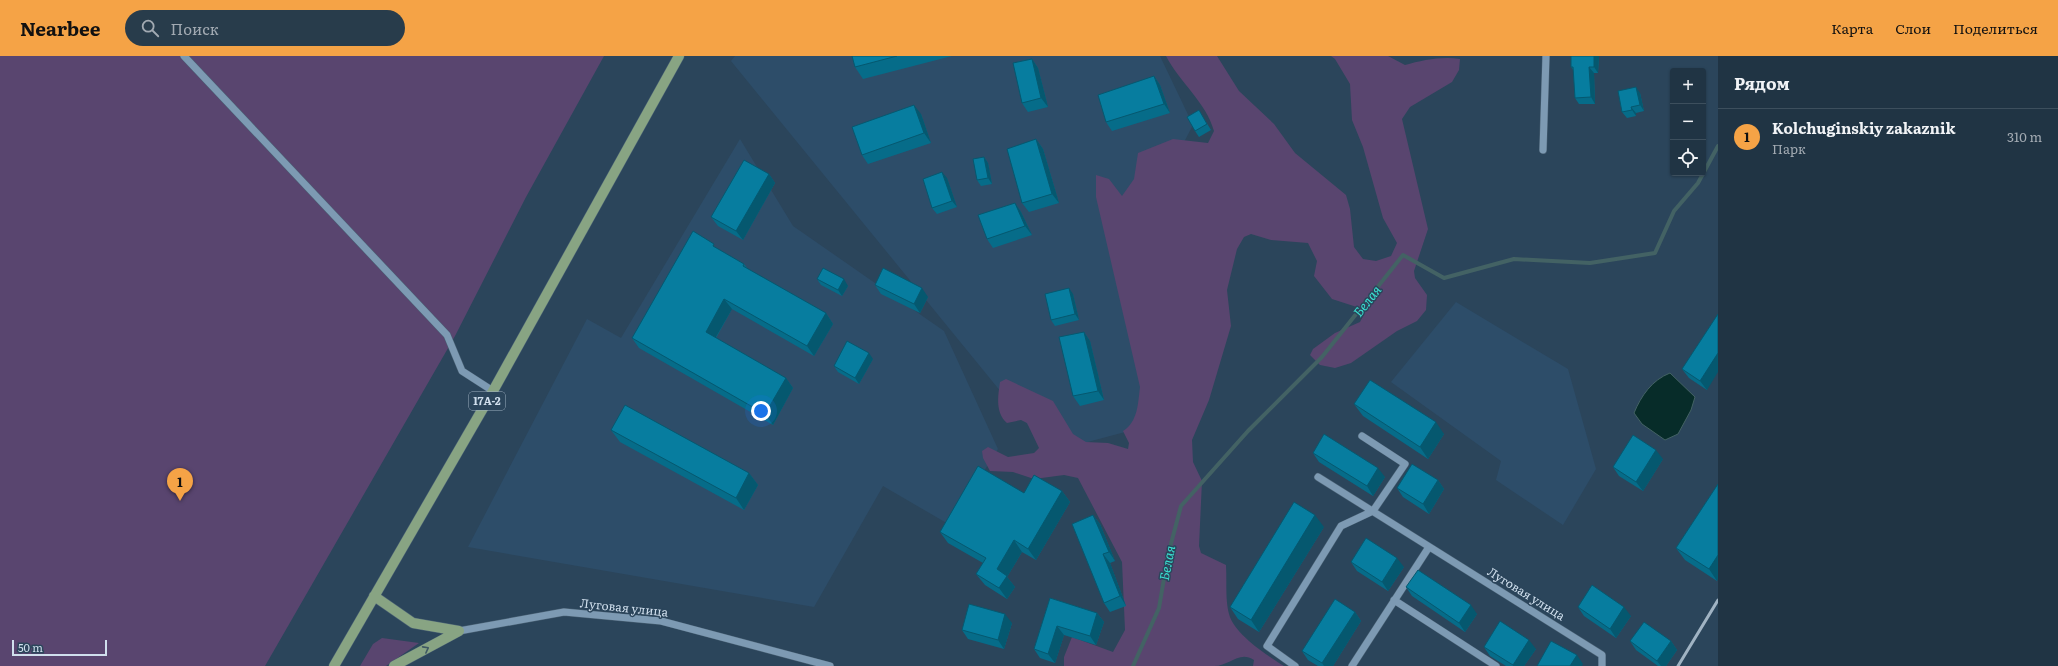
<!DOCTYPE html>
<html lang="ru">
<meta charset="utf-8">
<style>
:root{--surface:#203444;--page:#283c4b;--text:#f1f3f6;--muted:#a2aab2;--line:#3d4f5d;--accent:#f5a346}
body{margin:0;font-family:Literata,serif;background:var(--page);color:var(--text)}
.controls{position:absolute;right:12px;top:12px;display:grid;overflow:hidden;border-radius:4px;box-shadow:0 1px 3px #0004}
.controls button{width:36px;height:36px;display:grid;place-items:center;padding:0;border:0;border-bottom:1px solid var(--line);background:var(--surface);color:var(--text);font:20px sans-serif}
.scale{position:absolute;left:12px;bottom:10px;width:95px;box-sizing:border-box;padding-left:4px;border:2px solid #d0dfed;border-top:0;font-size:11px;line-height:14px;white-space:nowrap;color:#d0dfed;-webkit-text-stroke:3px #2b455b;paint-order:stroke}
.you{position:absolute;left:761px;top:355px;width:14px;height:14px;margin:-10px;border:3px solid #fff;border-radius:50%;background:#1a73e8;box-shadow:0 0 0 6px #1a73e833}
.badge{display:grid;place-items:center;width:26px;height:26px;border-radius:50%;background:var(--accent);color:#111;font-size:13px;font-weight:700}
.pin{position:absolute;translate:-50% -33px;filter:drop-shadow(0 1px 2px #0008)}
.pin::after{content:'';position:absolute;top:21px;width:14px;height:12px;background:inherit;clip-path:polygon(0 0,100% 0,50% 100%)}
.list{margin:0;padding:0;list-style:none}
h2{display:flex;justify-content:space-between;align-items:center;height:52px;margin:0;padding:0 16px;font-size:17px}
h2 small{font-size:13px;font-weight:400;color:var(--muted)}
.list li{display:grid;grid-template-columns:26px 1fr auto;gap:12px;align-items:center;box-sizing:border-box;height:56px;padding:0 16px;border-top:1px solid var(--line)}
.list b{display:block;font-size:15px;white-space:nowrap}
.list p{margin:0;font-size:13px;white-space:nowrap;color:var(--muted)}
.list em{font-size:13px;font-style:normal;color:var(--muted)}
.icon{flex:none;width:22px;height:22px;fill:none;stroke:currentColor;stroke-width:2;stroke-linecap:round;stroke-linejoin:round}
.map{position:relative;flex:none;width:1718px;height:610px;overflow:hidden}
header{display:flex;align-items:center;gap:24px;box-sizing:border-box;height:56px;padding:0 20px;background:var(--accent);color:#111}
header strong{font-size:19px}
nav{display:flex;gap:22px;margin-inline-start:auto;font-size:14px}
.search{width:280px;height:36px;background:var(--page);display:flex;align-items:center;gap:10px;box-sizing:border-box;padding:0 14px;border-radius:22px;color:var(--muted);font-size:15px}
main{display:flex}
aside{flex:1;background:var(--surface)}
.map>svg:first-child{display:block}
</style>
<header>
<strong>Nearbee</strong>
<div class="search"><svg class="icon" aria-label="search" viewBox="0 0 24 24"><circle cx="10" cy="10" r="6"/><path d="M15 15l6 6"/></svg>Поиск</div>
<nav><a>Карта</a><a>Слои</a><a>Поделиться</a></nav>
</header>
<main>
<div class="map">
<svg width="1718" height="610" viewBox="0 0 1718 610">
<rect width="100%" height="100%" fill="#2b455b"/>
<path fill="#2d4d69" d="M735 0H1160L1193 69 1117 213 1155 368 1050 396 731 5Z
M740 83 793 170 944 275 998 393 950 469 883 430 814 551 468 491 587 263 621 282Z
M1456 246 1568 313 1596 413 1563 469 1496 424 1501 405 1391 326Z"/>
<path fill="#59456f" d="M0 0H604L526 141 455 280 265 610H0Z
M1166 0H1217L1239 35 1274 68 1295 97 1346 139 1350 153 1354 191 1363 203 1376 205 1391 200 1397 187 1383 162 1363 91 1352 64 1350 28 1335 3 1331 0H1388L1405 9C1422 4 1443 0 1460 3L1459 14 1452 26 1410 51 1402 63 1428 173 1414 215 1415 222 1427 239 1426 254 1417 265 1397 275 1351 307 1335 312 1320 309 1310 299 1313 293 1335 277 1360 266 1366 254 1332 243 1314 220 1317 205 1308 187 1271 184 1251 178 1244 181 1237 193 1227 234 1231 270 1209 344 1192 384 1193 406 1202 425 1199 490 1201 497 1226 509C1227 525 1225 543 1229 558 1234 578 1268 600 1284 610H1253L1254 604C1239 594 1230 610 1214 610 1164 610 1114 610 1064 610V601L1072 581 1113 596 1125 574 1122 506 1078 422 1064 419 1034 423 1013 416 990 415 983 402 982 395 988 391 1008 401 1034 397 1039 392 1027 367 1021 364 1007 367C995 357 998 340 1000 326L1006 323 1053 345 1073 378 1086 386 1108 387 1128 393 1129 387 1123 375C1138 366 1138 347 1140 331L1096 141V119L1109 123 1122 140 1134 123 1138 97 1173 83 1208 87 1214 75C1206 46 1180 27 1166 0Z
M382 582 419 587 386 610H360L373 588Z"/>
<path fill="#072c29" stroke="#436264" d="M1670 317 1695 341 1691 354 1678 378 1665 384 1642 368 1634 357C1641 340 1652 324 1670 317Z"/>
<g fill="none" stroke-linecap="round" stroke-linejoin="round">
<path stroke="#436264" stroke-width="4" d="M1133 610 1159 552 1168 499 1181 450 1248 375 1322 301 1403 199 1444 222 1514 203 1590 207 1655 197 1674 155 1698 127 1718 90"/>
<defs>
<path id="minor" d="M184 0 447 279 462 315 493 335
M1543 94 1546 0
M1318 421 1602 599V610
M1394 544 1496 610
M459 575 564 556 661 565 830 610
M1295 610 1267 590 1341 470 1373 455 1405 408 1362 380
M1352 610 1429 491"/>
<path id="major" d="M374 540 413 567 459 575
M334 610 493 335 679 0
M394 610 459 575"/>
</defs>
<use href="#minor" stroke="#4a6174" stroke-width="8"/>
<use href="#major" stroke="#4a6174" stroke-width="11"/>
<use href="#minor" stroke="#7d9ab3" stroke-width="7"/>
<use href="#major" stroke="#88a483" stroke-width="10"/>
<path stroke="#a0b3c3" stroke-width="3" d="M1678 610 1718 544"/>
</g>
<path fill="#066c89" d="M852 0H952L863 23 855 11Z
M1571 0H1599L1598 17H1594L1595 48H1579L1575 42 1574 15 1571 11Z
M1032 3 1038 12 1048 51 1028 56 1022 47Z
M1154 20 1160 29 1170 57 1112 75 1106 66Z
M1640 37 1644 55 1636 57V60L1627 62 1622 56Z
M921 58 931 87 868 108 862 99Z
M1203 61 1211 74 1199 81 1195 75Z
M1036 83 1043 93 1059 147 1029 156 1022 147Z
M984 101 988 107 992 128 981 130 977 124Z
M769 118 775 127 743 184 718 170 711 161Z
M947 122 957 151 937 158 932 152Z
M1015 147 1021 156 1032 179 993 192 987 183Z
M718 193 744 208 748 213 826 257 833 268 814 300 732 253 716 282 786 322 793 332 773 369 639 292 632 282Z
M817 223 848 230 842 240 821 229Z
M875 229 928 241 920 257 881 238Z
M1073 238 1079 264 1055 270 1051 264Z
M1718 258 1707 334 1689 322 1682 313Z
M1084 276 1090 285 1104 344 1080 350 1073 340Z
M873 303 859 328 838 316 834 310Z
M1354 348 1444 378 1428 403 1363 360Z
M611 374 749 417 758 429 744 454 620 386Z
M1313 397 1385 421 1373 440 1319 406Z
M1663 403 1643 435 1619 420 1613 411Z
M1438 424 1444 433 1429 458 1403 441 1397 432Z
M1718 428 1717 525 1685 504 1676 492Z
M1062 435 1070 446 1036 504 1022 496 1007 521 1015 531 1007 543 985 529 976 518 983 507 948 487 940 476 1024 437Z
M1093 459 1100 468 1115 505 1110 507 1126 550 1110 556 1104 547Z
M1324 471 1259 576 1238 563 1230 551Z
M1351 506 1404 511 1388 535 1357 515Z
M1406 531 1477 558 1465 576 1412 540Z
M1050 542 1097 557 1104 566 1096 589 1064 579 1055 607 1040 602 1034 593Z
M1578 551 1631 560 1616 582 1584 560Z
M1355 556 1361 565 1333 610H1318L1308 604 1302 595Z
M1012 567 1004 593 968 583 962 574Z
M1630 585H1671L1677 594 1666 610H1658L1636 594Z
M1484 591 1536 593 1524 610H1506L1490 600Z"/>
<path fill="#05586f" d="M1594 0H1599L1598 17 1594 11Z
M1032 3 1038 12 1048 51 1041 42Z
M1589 11 1594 17 1595 48 1591 41Z
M1154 20 1160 29 1170 57 1164 48Z
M1636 31 1640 37 1644 55 1640 49Z
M914 49 921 58 931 87 924 77Z
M1631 51 1636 57V60L1632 54Z
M1036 83 1043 93 1059 147 1052 138Z
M984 101 988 107 992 128 988 122Z
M942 116 947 122 957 151 952 145Z
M769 118 775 127 743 184 736 175Z
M1015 147 1021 156 1032 179 1025 170Z
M844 223 848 230 842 240 838 234Z
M922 232 928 241 920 257 914 248Z
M1069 232 1073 238 1079 264 1075 258Z
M724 243 732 253 713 286 706 276Z
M826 257 833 268 814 300 807 290Z
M1084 276 1090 285 1104 344 1098 335Z
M869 297 873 303 859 328 855 322Z
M1718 297V316L1707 334 1700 325Z
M786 322 793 332 773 369 765 358Z
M1436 366 1444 378 1428 403 1420 391Z
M1656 394 1663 403 1643 435 1636 426Z
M1378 412 1385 421 1373 440 1367 430Z
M749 417 758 429 744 454 736 442Z
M1438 424 1444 433 1429 458 1423 448Z
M1062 435 1070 446 1036 504 1028 493Z
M1093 459 1100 468 1115 505 1109 496Z
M1315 459 1324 471 1259 576 1251 564Z
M1014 484 1022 496 1007 521 1015 531 1007 543 999 532 997 513Z
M1103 498 1110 507 1126 550 1120 540Z
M1718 499V523L1717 525 1709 513Z
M1397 502 1404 511 1388 535 1382 526Z
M1471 549 1477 558 1465 576 1459 567Z
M1624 551 1631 560 1616 582 1610 573Z
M1355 556 1361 565 1333 610H1324L1322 607Z
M1097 557 1104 566 1096 589 1090 580Z
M1005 558 1012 567 1004 593 998 584Z
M1057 570 1064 579 1055 607 1048 598Z
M1529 584 1536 593 1524 610H1513V609Z
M1671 585 1677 594 1666 610H1661L1657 605Z
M1577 599 1583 608 1582 610H1570Z"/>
<path fill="#077d9f" stroke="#05586f" d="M852 0H897L855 11Z
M1571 0H1594V11H1589L1591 41 1575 42 1573 11H1571Z
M1032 3 1041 42 1022 47 1013 7Z
M1154 20 1164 48 1106 66 1098 39Z
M1636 31 1640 49 1631 51 1632 54 1622 56 1618 35Z
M914 49 924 77 862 99 852 71Z
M1199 54 1207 68 1195 75 1187 61Z
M1036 83 1052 138 1022 147 1007 93Z
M984 101 988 122 977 124 973 103Z
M744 104 769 118 736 175 711 161Z
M942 116 952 145 932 152 923 123Z
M1015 147 1025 170 987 183 978 159Z
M693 175 714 188 713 190 744 208 743 210 826 257 807 290 724 243 706 276 786 322 765 358 632 282Z
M823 212 844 223 838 234 817 223Z
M883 212 922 232 914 248 875 229Z
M1069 232 1075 258 1051 264 1045 238Z
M1718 258V297L1700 325 1682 313Z
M1084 276 1098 335 1073 340 1059 281Z
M847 285 869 297 855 322 834 310Z
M1370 324 1436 366 1420 391 1354 348Z
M625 349 749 417 736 442 611 374Z
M1324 378 1378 412 1367 430 1313 397Z
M1633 379 1656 394 1636 426 1613 411Z
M1412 408 1438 424 1423 448 1397 432Z
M978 410 1024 437 1034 419 1062 435 1028 493 1014 484 997 513 1007 520 999 532 976 518 986 502 940 476Z
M1718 428V499L1709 513 1676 492Z
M1294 446 1315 459 1251 564 1230 551Z
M1093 459 1109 496 1103 498 1120 540 1104 547 1072 468Z
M1366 482 1397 502 1382 526 1351 506Z
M1418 514 1471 549 1459 567 1406 531Z
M1592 529 1624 551 1610 573 1578 551Z
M1050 542 1097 557 1090 580 1057 570 1048 598 1034 593Z
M1335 543 1355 556 1322 607 1302 595Z
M969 548 1005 558 998 584 962 574Z
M1500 565 1529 584 1513 609 1484 591Z
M1644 566 1671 585 1657 605 1630 585Z
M1551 585 1577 599 1570 610H1537Z"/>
<defs><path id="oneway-chevron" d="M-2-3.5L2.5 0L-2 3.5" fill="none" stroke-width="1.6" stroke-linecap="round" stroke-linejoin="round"/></defs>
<use stroke="#3e5863" href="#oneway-chevron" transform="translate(426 593) rotate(-28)"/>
<g text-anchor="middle" stroke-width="3" stroke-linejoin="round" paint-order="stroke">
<rect fill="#2b455b" stroke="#9eb1c1" stroke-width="1" x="469" y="336" width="36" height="18" rx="3"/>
<g font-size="11" font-weight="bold" fill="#d0dfed">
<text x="487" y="349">17А-2</text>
</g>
<g font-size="12" fill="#d0dfed" stroke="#2b455b">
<text transform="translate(1526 538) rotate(32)" y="4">Луговая улица</text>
<text transform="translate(624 552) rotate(6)" y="4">Луговая улица</text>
</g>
<g font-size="13" font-style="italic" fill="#3ae1d2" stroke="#2b455b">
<text transform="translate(1367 245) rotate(-52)" y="5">Белая</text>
<text transform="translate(1167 507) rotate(-79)" y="5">Белая</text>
</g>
</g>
</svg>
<div class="controls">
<button>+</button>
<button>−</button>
<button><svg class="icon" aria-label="locate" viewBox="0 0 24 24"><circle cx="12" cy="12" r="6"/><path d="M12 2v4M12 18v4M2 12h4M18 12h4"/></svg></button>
</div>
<div class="scale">50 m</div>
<div class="you"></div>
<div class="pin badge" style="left:180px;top:445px">1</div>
</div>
<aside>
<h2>Рядом<small></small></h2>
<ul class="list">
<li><span class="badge">1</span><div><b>Kolchuginskiy zakaznik</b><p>Парк</p></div><em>310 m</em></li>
</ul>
</aside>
</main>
